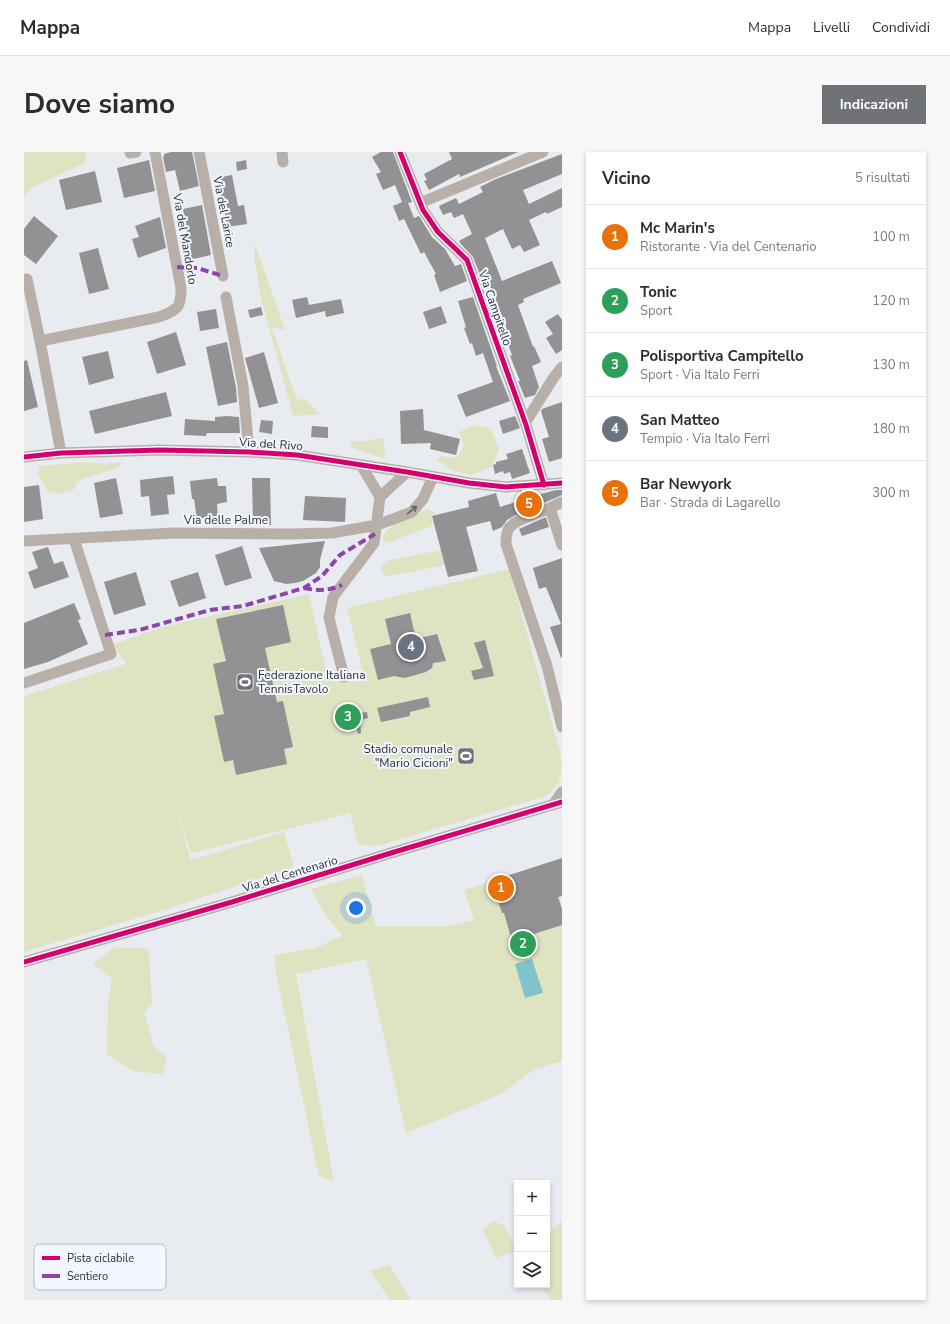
<!DOCTYPE html>
<html lang="it">
<meta charset="utf-8">
<style>
:root{--surface:#fff;--page:#f7f7f7;--text:#2b2b33;--muted:#7c7c81;--line:#e1e1e2;--accent:#6f7276}
body{margin:0;font-family:"Nunito Sans",sans-serif;background:var(--page);color:var(--text)}
.controls{position:absolute;right:12px;bottom:12px;display:grid;overflow:hidden;border-radius:0px;box-shadow:0 2px 6px #0003}
.controls button{width:36px;height:36px;display:grid;place-items:center;padding:0;border:0;border-bottom:1px solid var(--line);background:var(--surface);color:var(--text);font:20px sans-serif}
.you{position:absolute;left:332px;top:756px;width:14px;height:14px;margin:-10px;border:3px solid #fff;border-radius:50%;background:#1a73e8;box-shadow:0 0 0 6px #1a73e833}
.badge{display:grid;place-items:center;width:26px;height:26px;border-radius:50%;background:var(--accent);color:#fff;font-size:13px;font-weight:700}
.pin{position:absolute;translate:-50% -50%;border:2px solid #fff;box-shadow:0 1px 4px #0006}
.list{margin:0;padding:0;list-style:none}
h2{display:flex;justify-content:space-between;align-items:center;height:52px;margin:0;padding:0 16px;font-size:17px}
h2 small{font-size:13px;font-weight:400;color:var(--muted)}
.list li{display:grid;grid-template-columns:26px 1fr auto;gap:12px;align-items:center;box-sizing:border-box;height:64px;padding:0 16px;border-top:1px solid var(--line)}
.list b{display:block;font-size:15px;white-space:nowrap}
.list p{margin:0;font-size:13px;white-space:nowrap;color:var(--muted)}
.list em{font-size:13px;font-style:normal;color:var(--muted)}
.icon{flex:none;width:22px;height:22px;fill:none;stroke:currentColor;stroke-width:2;stroke-linecap:round;stroke-linejoin:round}
.map{position:relative;flex:none;width:538px;height:1148px;overflow:hidden;border-radius:0px}
header{display:flex;align-items:center;gap:24px;box-sizing:border-box;height:56px;padding:0 20px;background:var(--surface);border-bottom:1px solid var(--line)}
header strong{font-size:19px}
nav{display:flex;gap:22px;margin-inline-start:auto;font-size:14px}
.intro{display:flex;align-items:center;justify-content:space-between;box-sizing:border-box;height:96px;padding:0 24px}
h1{margin:0;font-size:28px}
.button{padding:10px 18px;border-radius:0px;background:var(--accent);color:#fff;font-size:14px;font-weight:700}
main{display:flex;gap:24px;padding:0 24px}
aside{flex:1;background:var(--surface);border-radius:0px;box-shadow:0 2px 6px #0003}
.map>svg:first-child{display:block}
</style>
<header>
<strong>Mappa</strong>
<nav><a>Mappa</a><a>Livelli</a><a>Condividi</a></nav>
</header>
<div class="intro"><h1>Dove siamo</h1><a class="button">Indicazioni</a></div>
<main>
<div class="map">
<svg width="538" height="1148" viewBox="0 0 538 1148">
<rect width="100%" height="100%" fill="#e8ebf0"/>
<path fill="#dee4c2" d="M0 0H62L61 11 7 36 0 45Z
M231 92 261 178 248 176 273 248 281 247 295 262 269 264 236 142 230 103Z
M453 273 467 277 475 298 468 314 447 323 427 318 413 308 416 304 433 306 440 294 435 280Z
M360 286 361 307 326 295 329 289H339Z
M64 310 81 312 98 310 94 316 56 328 49 338 34 342 23 339 14 322 16 314Z
M404 357 412 361 408 364V374L365 390 362 391 358 387 362 379 374 370Z
M417 398 421 413 371 423 361 424 356 417 362 409Z
M485 417 536 600 538 614 535 631 522 644 356 693 344 694 334 691 326 661 167 701 148 645 167 708 260 680 270 715 143 757 0 800V544L102 512 88 493 138 475 285 442 304 528 320 525 339 520 323 456Z
M538 707 533 735 538 755V909L511 917 475 943 382 981 342 807 272 822 310 1030 295 1024 252 821 251 803 292 796 318 784 299 759 287 737 338 723 352 774H425L450 768 440 738Z
M91 795 125 797 128 853 120 860 130 895 143 904 139 922 109 919 83 902 84 851 88 827 69 811Z
M469 1069 479 1073 493 1098 472 1106 459 1078Z
M538 1069V1148H527L516 1133H523V1083Z
M365 1113 387 1148H366L346 1119Z"/>
<path fill="#7ec4ca" d="M508 807 519 841 501 846 491 812Z"/>
<path fill="#929193" d="M147 0H168L175 34 156 39 151 18 142 20 139 5 140 4V2Z
M357 0H369L388 50 384 51 390 66 395 64 408 85 421 97 431 114 437 112 443 129 416 140 410 123 412 122 400 100 397 102 380 67 375 69 369 54 378 50 371 33 359 38 352 22 357 20 348 5Z
M425 0H494L436 25 435 22 405 38 400 29 403 28 400 22 428 7Z
M538 2V22L499 38 505 52 538 36V55L523 62 522 60 505 68 516 93 500 100 496 93 488 97 479 77 461 86 478 129 528 109 537 131 499 147 500 150 494 153 509 195 510 194 517 210 508 214 515 235 511 243 501 246 494 229H496L486 204 488 203 479 178 483 177 461 121 456 123 449 105 437 92 435 89 448 82 439 62 430 66 427 60 419 63 415 54 432 46 435 52 459 40 456 35 472 27Z
M125 8 131 39 100 46 93 16Z
M222 8 223 17 213 19 212 10Z
M71 19 78 50 42 58 35 28Z
M208 23 214 54 220 53 223 72 203 75 198 44 197 45 193 26Z
M178 53 187 103 165 108 161 86 164 85 159 57Z
M10 64 34 84 12 112 0 103V77Z
M136 65 142 96 114 106 108 87 115 85 111 74Z
M74 96 85 137 65 142 55 101Z
M283 145 285 153 317 147 320 161 302 165 301 159 272 166 268 148Z
M449 145 473 214H472L486 249 442 265 433 243 469 230 459 201 452 204 448 191 446 192 440 176 442 175 434 149Z
M417 154 423 171 405 177 399 160Z
M237 155 239 163 226 166 224 158Z
M192 157 195 176 176 179 173 160Z
M534 162 538 168V198L532 202 522 186 529 182 521 170Z
M152 180 162 213 133 222 123 190Z
M203 190 212 236 213 250 194 254 182 195Z
M84 199 90 226 65 233 58 205Z
M240 200 254 251 235 256 221 206Z
M3 208 14 255 0 259V209Z
M142 240 148 264 71 282 65 259Z
M538 250V306L525 310 518 287 525 285 517 259 518 257Z
M399 257 400 278 436 287 432 303 406 297 407 291 377 292 376 259Z
M203 264 215 265 216 281H183L182 284 160 283 161 267 191 269V265Z
M491 264 496 276 479 282 475 269Z
M237 268 249 269 248 282 235 280Z
M288 274 304 275V286L287 285Z
M498 297 506 321 488 327 486 320 480 322 479 319 471 322 469 313 472 312V310L484 307 482 302Z
M149 324 151 342 143 343 145 362 127 364 125 344 117 345 116 328Z
M92 326 99 362 76 366 70 331Z
M193 326 194 334H202L203 350 193 352 194 365 173 367 170 347H168L166 329Z
M228 326H246L247 373H229Z
M15 333 19 367 0 370V335Z
M532 338H538V343L490 364 483 368 478 375 469 379 466 369 442 375 454 419 424 425 408 364 445 355 444 349 472 341 476 355 517 342Z
M281 344 322 346 321 370 279 368Z
M522 365 525 375 498 384 495 377Z
M301 389 296 408V415L292 421 279 429 271 431 262 432 250 429 235 396Z
M218 394 228 426 201 434 191 403Z
M24 395 30 412 39 409 45 425 10 437 4 420 14 416 8 400Z
M538 406V505L537 506 526 475 537 472 522 435 515 437 509 416Z
M112 420 122 453 90 463 80 430Z
M174 420 182 446 155 455 146 429Z
M50 451 57 467 54 468 64 492 24 510 0 517V471Z
M259 453 267 490 241 496 253 550 259 549 269 595 260 597 263 612 212 623 209 608 200 610 190 564 200 562 189 512 202 509 192 467Z
M386 461 392 487 413 482 422 509 409 511 408 516 402 520 381 526 370 524 354 528 346 497 367 492 361 467Z
M461 488 470 524 450 528 447 519 459 516 450 491Z
M404 545 406 555 386 560V564L357 570 353 556Z
M335 554 336 561 343 560 344 566 336 568 337 581 334 582 330 569 323 571 321 563 328 562 326 555Z
M538 706V744L534 745 538 757V773L488 789 480 761H478L474 749 471 750 468 741 471 740 467 729Z"/>
<g fill="none" stroke-linecap="round" stroke-linejoin="round">
<path stroke="#b8b0a8" stroke-width="11" d="M175 0 199 124
M258 0 259 10
M376 0 399 58 414 80 443 108 502 273 520 333
M106 1 112 0
M396 51 519 0
M3 127 16 189 37 301
M202 145 219 234 225 300
M16 189 135 165C154 157 157 157 157 136L131 0
M501 271 530 225 538 215
M0 305 37 301 136 298 225 300 273 303 383 320 445 331 482 335 538 331
M356 345 383 320
M538 350 526 356 538 393
M526 356C515 361 492 367 485 376 482 381 482 387 482 392L523 514 538 575
M0 389 149 381 267 382 308 381 353 373 388 360 399 347 409 325
M320 525 305 466 309 445 350 391 356 345 337 313
M0 531 87 502 50 387
M529 653 538 640
M0 810 208 750 367 701 538 650"/>
<path stroke="#8e44ad" stroke-width="4" stroke-dasharray="8 4" stroke-linecap="butt" d="M153 115 173 116 199 124
M280 436C295 439 304 439 318 433
M81 483 115 478 186 458 219 454 280 436 298 424 316 403 351 382"/>
<defs>
<path id="cycleway" d="M376 0 399 58 414 80 443 108 502 273 520 333
M0 305 37 301 136 298 225 300 273 303 383 320 445 331 482 335 538 331
M0 810 208 750 367 701 538 650"/>
</defs>
<use href="#cycleway" stroke="#f2f7ff" stroke-width="8"/>
<use href="#cycleway" stroke="#d6006c" stroke-width="5"/>
</g>
<defs><path id="oneway-shaft" d="M-6 0H5M1.5-3L5.5 0L1.5 3" fill="none" stroke-width="1.6" stroke-linecap="round" stroke-linejoin="round"/></defs>
<use stroke="#656462" href="#oneway-shaft" transform="translate(388 358) rotate(-39)"/>
<defs>
<symbol id="stadium-square" viewBox="-11 -11 22 22"><rect x="-9" y="-9" width="18" height="18" rx="4" fill="#6f7276" stroke="#f2f7ff"/><path d="M0-5a6.5 5 0 1 0 0 10a6.5 5 0 1 0 0-10ZM-3.5-1.8h7v3.6h-7Z" fill="#fff"/></symbol>
</defs>
<g fill-rule="evenodd">
<use href="#stadium-square" x="211" y="520" width="20" height="20"/>
<use href="#stadium-square" x="432" y="594" width="20" height="20"/>
</g>
<g text-anchor="middle" stroke-width="4" stroke-linejoin="round" paint-order="stroke">
<g font-size="12" fill="#2e3134" stroke="#f2f7ff">
<text transform="translate(200 60) rotate(79)" y="4">Via del Larice</text>
<text transform="translate(161 87) rotate(80)" y="4">Via del Mandorlo</text>
<text transform="translate(471 156) rotate(71)" y="4">Via Campitello</text>
<text transform="translate(247 292) rotate(4)" y="4">Via del Rivo</text>
<text x="202" y="372">Via delle Palme</text>
<text transform="translate(266 722) rotate(-17)" y="4">Via del Centenario</text>
</g>
<g font-size="12" fill="#2e3134" stroke="#f2f7ff" text-anchor="start">
<text x="234" y="527">Federazione Italiana<tspan x="234" dy="14">TennisTavolo</tspan></text>
<text x="429" y="601" text-anchor="end">Stadio comunale<tspan x="429" dy="14">"Mario Cicioni"</tspan></text>
</g>
</g>
<rect x="10" y="1092" width="132" height="46" rx="6" fill="#f2f7ff" stroke="#b7bcc2" stroke-width="1"/>
<rect x="18" y="1104" width="18" height="4" fill="#d6006c"/>
<rect x="18" y="1122" width="18" height="4" fill="#8e44ad"/>
<g font-size="11" fill="#2e3134">
<text x="43" y="1110">Pista ciclabile</text>
<text x="43" y="1128">Sentiero</text>
</g>
</svg>
<div class="controls">
<button>+</button>
<button>−</button>
<button><svg class="icon" aria-label="layers" viewBox="0 0 24 24"><path d="M12 4l9 5-9 5-9-5zM3 14l9 5 9-5"/></svg></button>
</div>
<div class="you"></div>
<div class="pin badge" style="left:477px;top:736px;background:#e8710a">1</div>
<div class="pin badge" style="left:499px;top:792px;background:#2e9e5b">2</div>
<div class="pin badge" style="left:324px;top:565px;background:#2e9e5b">3</div>
<div class="pin badge" style="left:387px;top:495px;background:#6b7280">4</div>
<div class="pin badge" style="left:505px;top:352px;background:#e8710a">5</div>
</div>
<aside>
<h2>Vicino<small>5 risultati</small></h2>
<ul class="list">
<li><span class="badge" style="background:#e8710a">1</span><div><b>Mc Marin's</b><p>Ristorante · Via del Centenario</p></div><em>100 m</em></li>
<li><span class="badge" style="background:#2e9e5b">2</span><div><b>Tonic</b><p>Sport</p></div><em>120 m</em></li>
<li><span class="badge" style="background:#2e9e5b">3</span><div><b>Polisportiva Campitello</b><p>Sport · Via Italo Ferri</p></div><em>130 m</em></li>
<li><span class="badge" style="background:#6b7280">4</span><div><b>San Matteo</b><p>Tempio · Via Italo Ferri</p></div><em>180 m</em></li>
<li><span class="badge" style="background:#e8710a">5</span><div><b>Bar Newyork</b><p>Bar · Strada di Lagarello</p></div><em>300 m</em></li>
</ul>
</aside>
</main>
